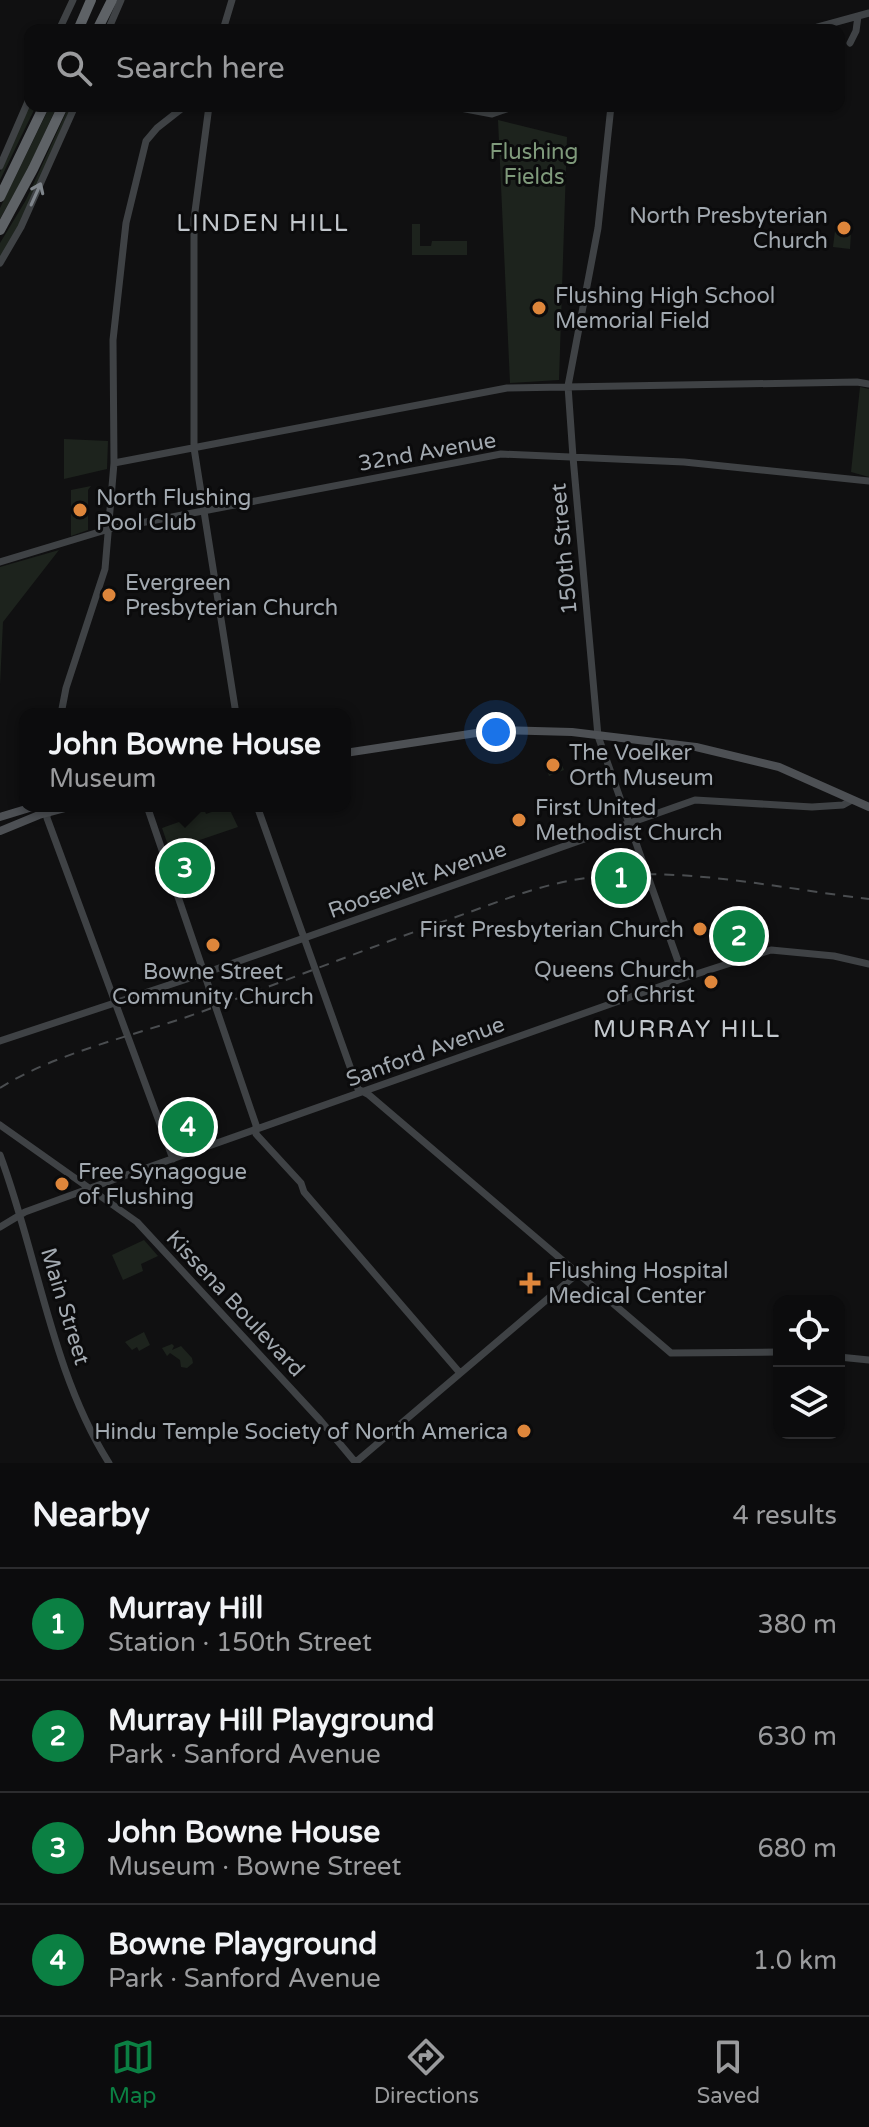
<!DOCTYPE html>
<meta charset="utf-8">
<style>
:root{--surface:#0c0c0d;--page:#1a1a1b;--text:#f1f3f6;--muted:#9a9b9d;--line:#2c2c2e;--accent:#0b8043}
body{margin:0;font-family:"Varela Round",sans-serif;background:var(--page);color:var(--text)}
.controls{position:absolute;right:24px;bottom:24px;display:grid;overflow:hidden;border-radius:16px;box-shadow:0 2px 6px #0004}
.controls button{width:72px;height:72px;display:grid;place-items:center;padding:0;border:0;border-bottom:2px solid var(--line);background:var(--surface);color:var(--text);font:40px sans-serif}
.you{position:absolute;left:496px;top:732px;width:28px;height:28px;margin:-20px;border:6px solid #fff;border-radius:50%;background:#1a73e8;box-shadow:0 0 0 12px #1a73e833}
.badge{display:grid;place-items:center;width:52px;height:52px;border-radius:50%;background:var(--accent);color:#fff;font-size:26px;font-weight:700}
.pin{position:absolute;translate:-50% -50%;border:4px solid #fff;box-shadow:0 2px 8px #0006}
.popup{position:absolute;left:19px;top:708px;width:332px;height:104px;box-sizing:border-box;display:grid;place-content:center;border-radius:16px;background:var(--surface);filter:drop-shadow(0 2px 6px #0005);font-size:26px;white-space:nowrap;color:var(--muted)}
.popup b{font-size:30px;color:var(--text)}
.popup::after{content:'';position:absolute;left:50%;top:100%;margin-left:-16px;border:16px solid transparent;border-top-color:var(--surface)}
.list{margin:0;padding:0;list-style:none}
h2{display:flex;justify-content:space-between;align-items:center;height:104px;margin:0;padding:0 32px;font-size:34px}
h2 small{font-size:26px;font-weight:400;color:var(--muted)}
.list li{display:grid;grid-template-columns:52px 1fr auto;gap:24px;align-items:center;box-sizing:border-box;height:112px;padding:0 32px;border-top:2px solid var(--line)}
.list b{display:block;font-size:30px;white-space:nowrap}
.list p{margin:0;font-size:26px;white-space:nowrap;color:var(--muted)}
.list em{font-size:26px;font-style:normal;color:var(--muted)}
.icon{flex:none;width:44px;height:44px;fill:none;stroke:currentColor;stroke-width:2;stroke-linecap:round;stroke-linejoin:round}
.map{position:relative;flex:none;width:869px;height:1463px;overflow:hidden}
.search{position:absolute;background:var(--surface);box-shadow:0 2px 6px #0004;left:24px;right:24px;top:24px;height:88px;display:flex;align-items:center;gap:20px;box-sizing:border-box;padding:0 28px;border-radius:16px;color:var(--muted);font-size:30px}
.sheet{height:552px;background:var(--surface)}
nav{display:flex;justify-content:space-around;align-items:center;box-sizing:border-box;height:112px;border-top:2px solid var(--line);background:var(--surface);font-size:22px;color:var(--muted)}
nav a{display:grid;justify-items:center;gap:4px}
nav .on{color:var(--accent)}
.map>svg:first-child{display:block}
</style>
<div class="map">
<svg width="869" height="1463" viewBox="0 0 869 1463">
<rect width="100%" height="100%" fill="#101011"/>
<path fill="#1d231d" d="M30 104 36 106 0 180V172Z
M50 106H57L29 167 0 219V208Z
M69 106H72L12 240 0 258V243L26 200Z
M498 120 567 137 559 380 510 383Z
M412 224H420V246H431L432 241H467V255H412Z
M835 231 851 233 850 249 833 247Z
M860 387 869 389V477L851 472Z
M64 439 108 441 107 469 64 479Z
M91 486 88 490V530L71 536V490Z
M59 550 3 622 0 685V567Z
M558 756 564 770 549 776 544 761Z
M228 806 238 827 191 843 202 876 181 883 162 828 190 818 189 814 204 809 206 814Z
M753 916 755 937 770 939V944L726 957 720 920Z
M187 1108 192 1119 204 1114 213 1138 177 1151 164 1116Z
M144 1240 158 1256 141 1264 143 1271 123 1280 112 1255Z
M144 1332 150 1345 139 1351 137 1347 132 1350 125 1342Z
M172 1344 174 1346 172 1350 181 1346 192 1358 193 1363 187 1368 181 1367 180 1360 170 1353 167 1356 162 1348Z"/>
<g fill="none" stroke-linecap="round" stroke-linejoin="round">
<path stroke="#3f4245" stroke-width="7" d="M59 30 73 0
M108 30 121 0
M223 30 232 0
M807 30 869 13
M850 43 856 31 858 16
M209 106 194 219V448L236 714
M450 106 492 114 515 106
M611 106 598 228 568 386 573 457 598 736 684 978
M0 166 30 97
M0 263 21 227 75 106
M114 463 507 388 857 382 869 384
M0 562 109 529 501 454 684 462 869 481
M61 714 66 688 105 569 114 463 113 340 126 223 146 141 157 128 185 106
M48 806 47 818 173 1159
M147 806 256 1125V1134L301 1183 304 1192 460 1373
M257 806 358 1089 369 1095 671 1353 779 1352
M0 1041 205 973 695 800 812 807 843 805 852 800
M0 1125 137 1222 320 1420 356 1463
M0 1155C38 1256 51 1371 109 1463
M0 1227 25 1212 118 1178 684 978 771 950 834 956 869 964
M839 1357 869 1360
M356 1462 578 1273"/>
<path stroke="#4d5054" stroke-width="8" d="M345 753 496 730 572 732 696 747 779 767 869 807
M0 817 36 806
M0 831 39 815 73 806"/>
<path stroke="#5e6266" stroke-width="10" d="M78 30 91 0
M97 30 112 0
M0 197 44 106
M0 230 33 169 63 106"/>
<path stroke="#4a4d50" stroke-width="2" stroke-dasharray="10 8" stroke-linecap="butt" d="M0 1088C58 1051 143 1034 209 1009 290 979 371 947 453 918 496 903 540 884 586 878 680 865 776 888 869 899"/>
</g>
<defs><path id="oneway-shaft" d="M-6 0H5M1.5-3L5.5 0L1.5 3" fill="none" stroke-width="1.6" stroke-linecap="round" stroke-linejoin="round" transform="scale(2)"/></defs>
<use stroke="#7f858b" href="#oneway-shaft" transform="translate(36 194) rotate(-66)"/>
<g fill="#de863b" stroke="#0b0b0c" stroke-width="3">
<circle cx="844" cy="228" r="8"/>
<circle cx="539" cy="308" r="8"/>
<circle cx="80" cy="510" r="8"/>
<circle cx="109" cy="595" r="8"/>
<circle cx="553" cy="765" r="8"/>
<circle cx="519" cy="820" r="8"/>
<circle cx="700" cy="929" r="8"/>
<circle cx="213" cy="945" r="8"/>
<circle cx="711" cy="982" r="8"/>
<circle cx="62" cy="1184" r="8"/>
<path d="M526 1271h8v8h8v8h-8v8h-8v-8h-8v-8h8z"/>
<circle cx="524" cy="1431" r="8"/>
</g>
<g text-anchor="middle" stroke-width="6" stroke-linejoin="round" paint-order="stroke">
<g font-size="22" fill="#7f9a7b" stroke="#0b0b0c">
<text x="534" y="159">Flushing<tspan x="534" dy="25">Fields</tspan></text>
</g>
<g font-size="22" fill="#a2a9b0" stroke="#0b0b0c" text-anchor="start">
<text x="828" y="223" text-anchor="end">North Presbyterian<tspan x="828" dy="25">Church</tspan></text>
<text x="555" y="303">Flushing High School<tspan x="555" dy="25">Memorial Field</tspan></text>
<text x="96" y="505">North Flushing<tspan x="96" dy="25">Pool Club</tspan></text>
<text x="125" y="590">Evergreen<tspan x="125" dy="25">Presbyterian Church</tspan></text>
<text x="569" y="760">The Voelker<tspan x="569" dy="25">Orth Museum</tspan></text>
<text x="535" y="815">First United<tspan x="535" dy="25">Methodist Church</tspan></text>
<text x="684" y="937" text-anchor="end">First Presbyterian Church</text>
<text x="695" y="977" text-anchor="end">Queens Church<tspan x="695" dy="25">of Christ</tspan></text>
<text x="213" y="979" text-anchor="middle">Bowne Street<tspan x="213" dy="25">Community Church</tspan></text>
<text x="78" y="1179">Free Synagogue<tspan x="78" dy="25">of Flushing</tspan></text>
<text x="548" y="1278">Flushing Hospital<tspan x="548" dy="25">Medical Center</tspan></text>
<text x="508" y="1439" text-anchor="end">Hindu Temple Society of North America</text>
</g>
<g font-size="22" fill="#a2a9b0" stroke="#0b0b0c">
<text transform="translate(427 451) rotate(-10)" y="8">32nd Avenue</text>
<text transform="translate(563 549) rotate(-95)" y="8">150th Street</text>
<text transform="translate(417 879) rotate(-20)" y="8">Roosevelt Avenue</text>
<text transform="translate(425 1051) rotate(-20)" y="8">Sanford Avenue</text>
<text transform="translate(236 1303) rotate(47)" y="8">Kissena Boulevard</text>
<text transform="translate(66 1306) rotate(73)" y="8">Main Street</text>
</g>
<g font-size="24" letter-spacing="2" fill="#c3c8cd" stroke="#0b0b0c">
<text x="263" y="231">LINDEN HILL</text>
<text x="687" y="1037">MURRAY HILL</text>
</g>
</g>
</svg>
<div class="controls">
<button><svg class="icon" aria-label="locate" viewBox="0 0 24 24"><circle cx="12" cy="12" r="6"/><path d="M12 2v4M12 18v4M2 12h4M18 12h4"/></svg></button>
<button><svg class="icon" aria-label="layers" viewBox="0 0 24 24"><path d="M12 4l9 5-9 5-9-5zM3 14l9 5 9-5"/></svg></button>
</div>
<div class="you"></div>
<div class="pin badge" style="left:621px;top:878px">1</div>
<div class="pin badge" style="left:739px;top:936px">2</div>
<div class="pin badge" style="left:185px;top:868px">3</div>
<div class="popup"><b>John Bowne House</b>Museum</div>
<div class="pin badge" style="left:188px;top:1127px">4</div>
<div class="search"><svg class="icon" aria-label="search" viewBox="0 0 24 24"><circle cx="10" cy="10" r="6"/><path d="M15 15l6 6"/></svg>Search here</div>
</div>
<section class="sheet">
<h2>Nearby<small>4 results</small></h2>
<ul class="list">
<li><span class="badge">1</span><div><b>Murray Hill</b><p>Station · 150th Street</p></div><em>380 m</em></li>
<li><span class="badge">2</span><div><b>Murray Hill Playground</b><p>Park · Sanford Avenue</p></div><em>630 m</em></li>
<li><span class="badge">3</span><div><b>John Bowne House</b><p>Museum · Bowne Street</p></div><em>680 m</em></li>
<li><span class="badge">4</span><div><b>Bowne Playground</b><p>Park · Sanford Avenue</p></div><em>1.0 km</em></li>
</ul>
</section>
<nav>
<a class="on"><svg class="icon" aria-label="map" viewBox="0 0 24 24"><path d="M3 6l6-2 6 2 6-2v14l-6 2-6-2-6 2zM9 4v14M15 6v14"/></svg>Map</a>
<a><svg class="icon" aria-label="directions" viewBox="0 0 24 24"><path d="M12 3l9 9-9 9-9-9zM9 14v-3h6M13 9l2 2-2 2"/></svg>Directions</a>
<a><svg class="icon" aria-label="saved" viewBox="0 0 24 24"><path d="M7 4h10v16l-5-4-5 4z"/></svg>Saved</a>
</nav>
